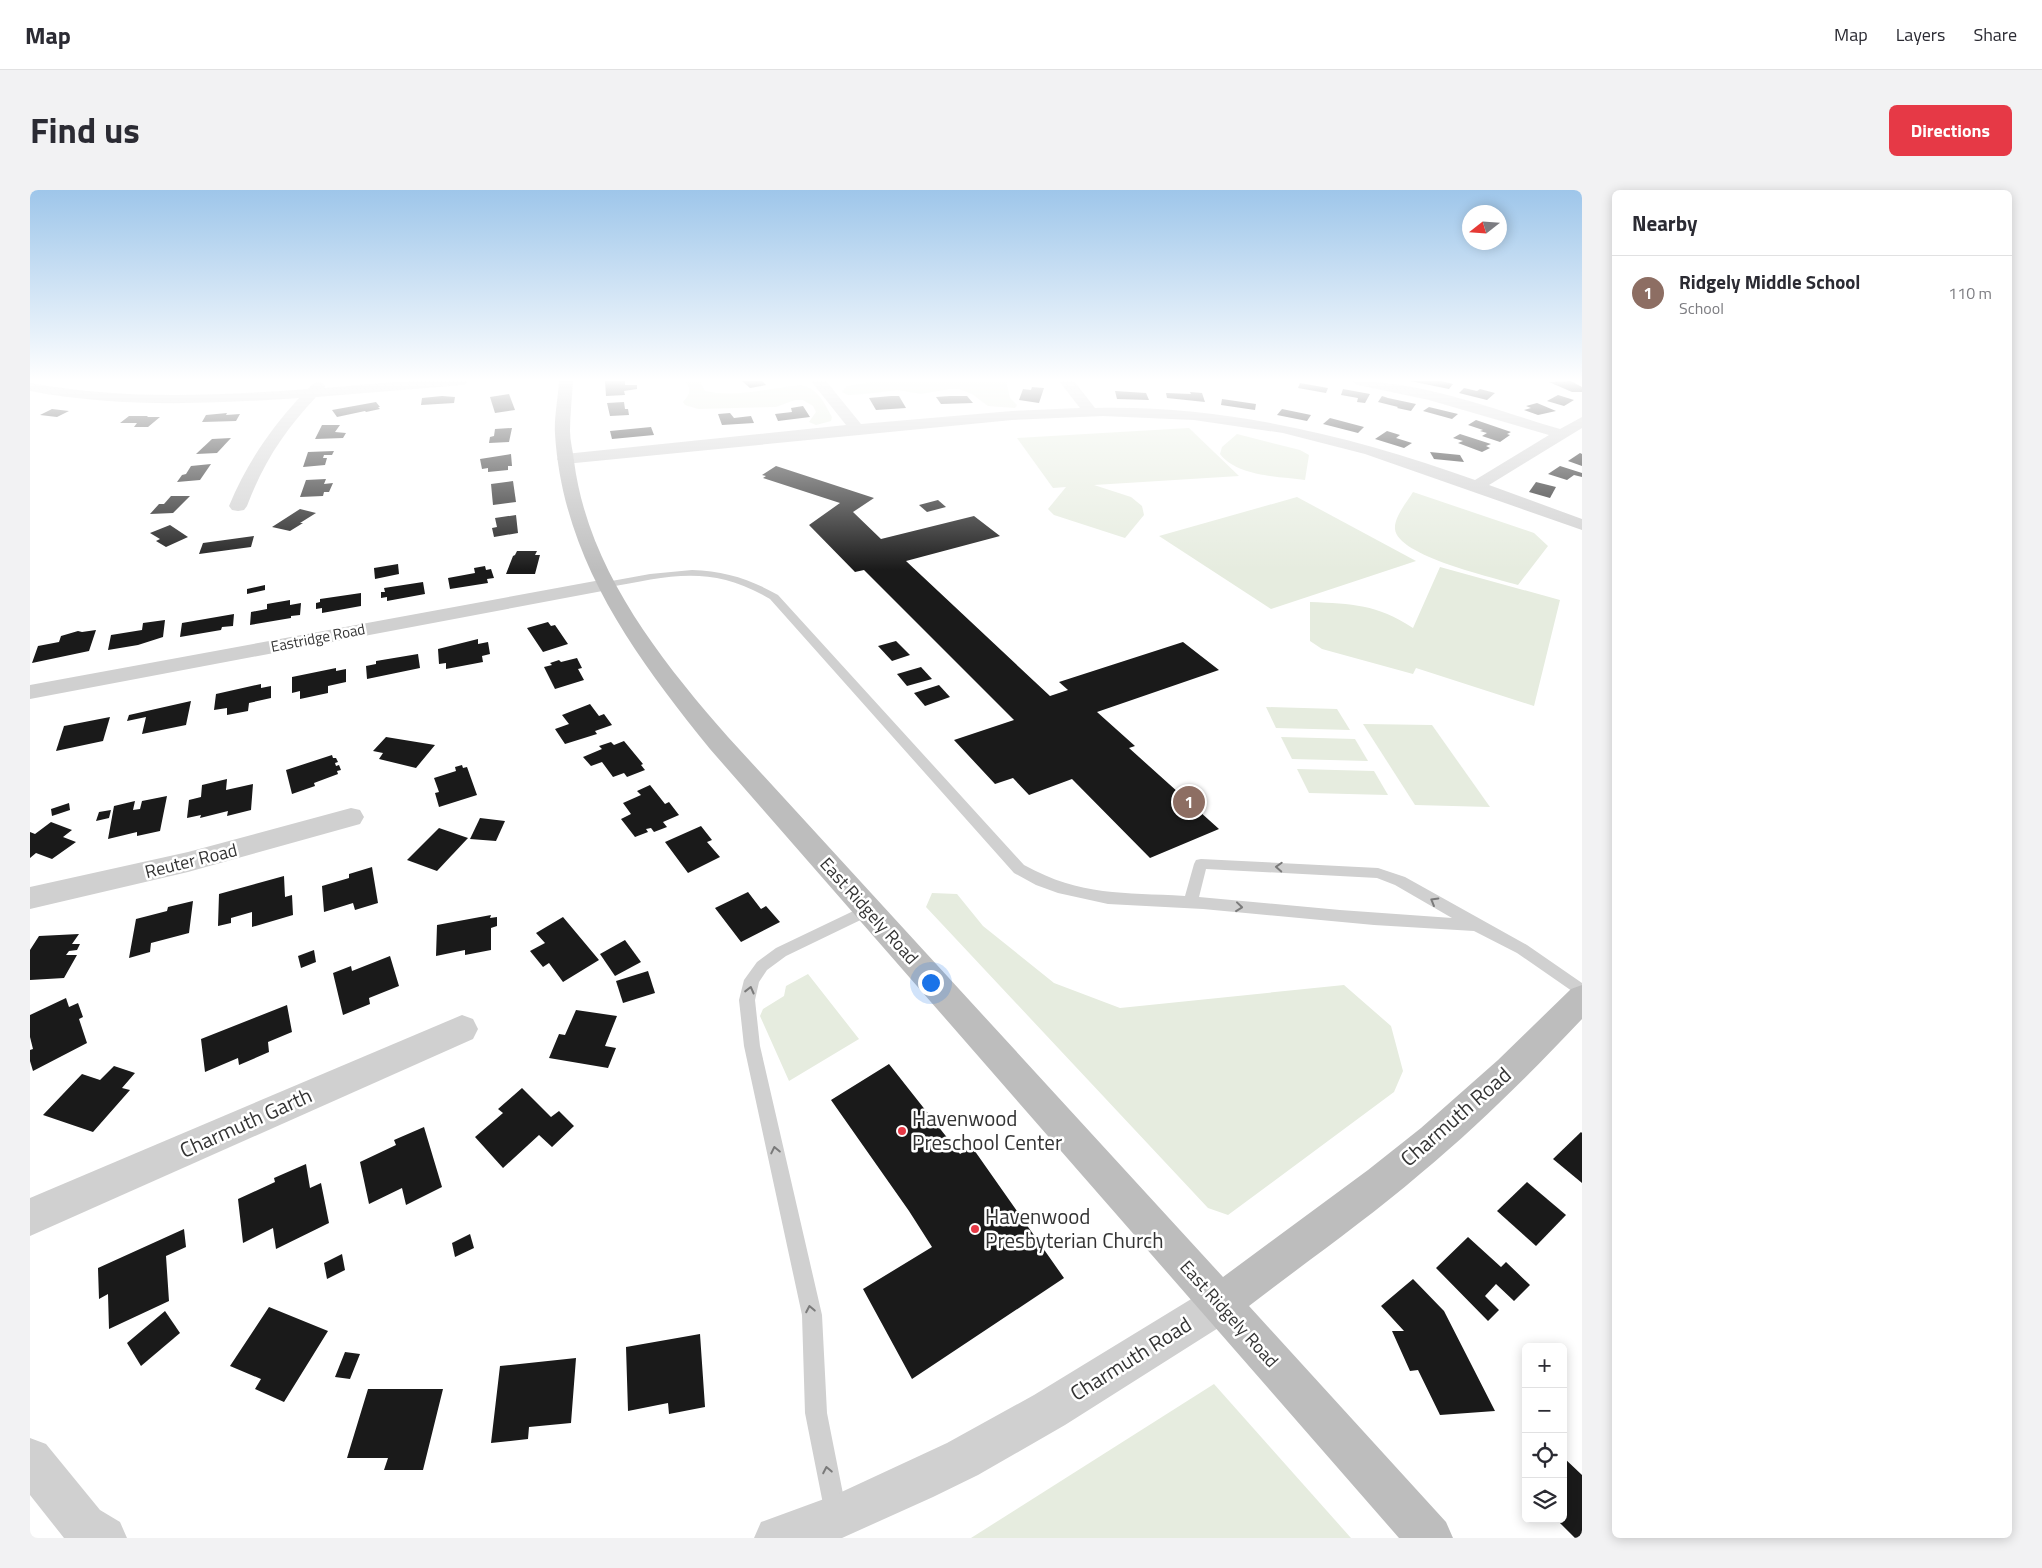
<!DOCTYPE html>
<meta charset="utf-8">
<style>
body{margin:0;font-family:"Titillium Web",sans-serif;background:#f2f2f3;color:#2b2b33}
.controls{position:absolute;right:15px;bottom:15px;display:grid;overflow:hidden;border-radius:8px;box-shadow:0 2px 12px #0003}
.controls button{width:45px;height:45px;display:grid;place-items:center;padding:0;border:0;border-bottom:1px solid #e1e1e2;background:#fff;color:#2b2b33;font:25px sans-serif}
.compass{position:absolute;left:1432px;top:15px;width:45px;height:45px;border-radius:50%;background:#fff;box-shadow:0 2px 12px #0003;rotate:253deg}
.you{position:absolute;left:900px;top:792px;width:18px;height:18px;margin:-12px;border:4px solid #fff;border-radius:50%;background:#1a73e8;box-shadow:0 0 0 8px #1a73e833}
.badge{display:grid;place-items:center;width:32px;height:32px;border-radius:50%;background:#e63946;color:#fff;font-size:16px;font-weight:700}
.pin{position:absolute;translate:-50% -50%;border:2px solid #fff;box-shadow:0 1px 5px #0006}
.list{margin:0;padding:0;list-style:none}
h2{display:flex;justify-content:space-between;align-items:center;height:65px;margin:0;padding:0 20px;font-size:21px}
h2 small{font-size:16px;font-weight:400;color:#7c7c81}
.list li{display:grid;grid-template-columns:32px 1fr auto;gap:15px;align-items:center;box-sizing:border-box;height:75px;padding:0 20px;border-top:1px solid #e1e1e2}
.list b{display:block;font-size:19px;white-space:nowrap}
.list p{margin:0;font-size:16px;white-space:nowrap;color:#7c7c81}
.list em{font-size:16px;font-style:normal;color:#7c7c81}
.icon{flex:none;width:28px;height:28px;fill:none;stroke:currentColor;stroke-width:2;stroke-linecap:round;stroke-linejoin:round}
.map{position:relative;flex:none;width:1552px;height:1348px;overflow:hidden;border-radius:8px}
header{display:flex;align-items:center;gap:30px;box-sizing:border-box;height:70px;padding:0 25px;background:#fff;border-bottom:1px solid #e1e1e2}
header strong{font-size:24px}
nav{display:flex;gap:28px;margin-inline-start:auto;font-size:18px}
.intro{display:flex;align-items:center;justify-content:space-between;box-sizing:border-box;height:120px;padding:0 30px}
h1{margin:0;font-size:35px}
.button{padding:12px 22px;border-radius:8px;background:#e63946;color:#fff;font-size:18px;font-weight:700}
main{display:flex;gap:30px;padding:0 30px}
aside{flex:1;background:#fff;border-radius:8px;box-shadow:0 2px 12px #0003}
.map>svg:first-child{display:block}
.green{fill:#e6ecdf}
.building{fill:#1a1a1a}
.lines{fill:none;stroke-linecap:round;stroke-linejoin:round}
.lane{fill:#d0d0d0;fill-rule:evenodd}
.street{fill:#d0d0d0;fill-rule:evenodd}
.secondary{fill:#bdbdbd;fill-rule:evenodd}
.oneway{stroke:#7a7a7a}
.poi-dot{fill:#e63946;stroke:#fff;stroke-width:2}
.labels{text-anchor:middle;stroke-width:5;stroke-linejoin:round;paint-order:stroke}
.far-street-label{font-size:15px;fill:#333;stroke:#fff}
.street-label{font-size:18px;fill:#333;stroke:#fff}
.near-street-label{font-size:21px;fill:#333;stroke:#fff}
.near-poi-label{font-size:21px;fill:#333;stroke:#fff;text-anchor:start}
</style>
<header>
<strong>Map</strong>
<nav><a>Map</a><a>Layers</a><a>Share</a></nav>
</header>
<div class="intro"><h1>Find us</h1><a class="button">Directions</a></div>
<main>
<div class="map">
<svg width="1552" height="1348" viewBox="0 0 1552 1348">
<rect width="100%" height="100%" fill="#fff"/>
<g class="green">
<path d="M 655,191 L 670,191 L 675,201 C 706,208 740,198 771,195 C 789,199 794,213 802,227 L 801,231 L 786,235 L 779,232 L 786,222 L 783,216 L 773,210 L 765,210 L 746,217 L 668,219 L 655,215 L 653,212 C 660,203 662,201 655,191 Z"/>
<polygon points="846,191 976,191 980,208 987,215 985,218 958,216 942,204 929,199 920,199 891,204 868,200 835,204 818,205 812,202 817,196"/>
<polygon points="1159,238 1209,286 1064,295 1101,307 1112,316 1114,325 1095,348 1024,325 1018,319 1036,297 1023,298 987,248"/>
<path d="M 1207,244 L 1270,260 L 1279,265 L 1275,290 C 1248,286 1208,287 1190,264 L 1192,257 Z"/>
<path d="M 1383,302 L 1504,343 L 1518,356 L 1488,395 C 1465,388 1367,366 1365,339 C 1364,327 1377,312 1383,302 Z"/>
<polygon points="1267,307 1386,371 1241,419 1129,346"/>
<path d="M 1410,377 L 1530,410 L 1504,516 L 1386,478 L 1383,484 L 1292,459 L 1280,451 L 1280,412 C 1323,414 1346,414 1383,438 Z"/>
<polygon points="1236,517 1307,519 1320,540 1246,538"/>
<polygon points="1333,534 1402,535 1460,617 1385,615"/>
<polygon points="1251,547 1325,549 1338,571 1262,569"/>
<polygon points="1267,579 1344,581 1358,605 1279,603"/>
<polygon points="902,703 927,704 953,736 1024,793 1090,818 1314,795 1361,836 1373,881 1364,902 1198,1025 1178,1018 896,717"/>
<polygon points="778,784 829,849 759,891 730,826 733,819 754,806 756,796"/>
<polygon points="1184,1194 1321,1348 941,1348"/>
</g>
<g class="building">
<polygon points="575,191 595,191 595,195 607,195 607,199 594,201 595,205 576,206"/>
<polygon points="712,191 732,191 736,195 720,198"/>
<polygon points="1380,191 1411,191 1423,194 1419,199"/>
<polygon points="1541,191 1552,197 1552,202 1542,202 1519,192"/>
<polygon points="1270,193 1298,198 1296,203 1268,198"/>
<polygon points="1002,197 1014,198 1009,213 989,210 993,199 1001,200"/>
<polygon points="1434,198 1447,201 1450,199 1465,203 1457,210 1429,203"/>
<polygon points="1313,199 1340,204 1335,213 1327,212 1328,208 1311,205"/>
<polygon points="1085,201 1116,203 1119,210 1087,209"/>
<polygon points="1160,202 1172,203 1175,212 1137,208 1136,203 1161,204"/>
<polygon points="479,204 485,220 465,223 460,207"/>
<polygon points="1528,205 1544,210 1534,216 1517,211"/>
<polygon points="412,206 425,207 424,213 391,215 392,208"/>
<polygon points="861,206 869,206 876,218 846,220 839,208"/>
<polygon points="920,206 937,206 943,213 911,214 906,207"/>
<polygon points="1352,206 1358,208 1386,214 1381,221 1367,218 1368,217 1348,212"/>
<polygon points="1192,209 1226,214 1225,220 1191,215"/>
<polygon points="346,212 350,217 348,217 350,219 336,222 335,221 307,227 302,220"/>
<polygon points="594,212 595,219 598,219 599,225 580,226 577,213"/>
<polygon points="1507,213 1526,221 1508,225 1494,220 1501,218 1496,216"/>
<polygon points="773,216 780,227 748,231 745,224 762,222 761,218"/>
<polygon points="1399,217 1428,224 1422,229 1393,221"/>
<polygon points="22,219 39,221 27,227 10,225"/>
<polygon points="1252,219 1281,225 1277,231 1247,225"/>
<polygon points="197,223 196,225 210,224 206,231 172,232 176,225"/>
<polygon points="700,223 704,228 721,226 724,233 692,235 688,224"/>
<polygon points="99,226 118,226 117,227 130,227 118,237 104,237 107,233 90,233"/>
<polygon points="1300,228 1334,237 1328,243 1293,234"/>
<polygon points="1446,230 1481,242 1477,244 1480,245 1470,252 1452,246 1457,243 1450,241 1453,240 1438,235"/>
<polygon points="292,235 310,235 305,242 316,243 313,248 285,249"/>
<polygon points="621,237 624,245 582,249 580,241"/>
<polygon points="482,238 479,252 459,253 460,247 464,246 465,239"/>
<polygon points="1357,241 1370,245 1366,248 1382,253 1374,258 1345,249"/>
<polygon points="1430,244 1461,254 1456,256 1460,258 1452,262 1428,253 1433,251 1423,248"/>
<polygon points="201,248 187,263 166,264 182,249"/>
<polygon points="304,261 302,265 294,265 293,268 297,268 295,275 273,277 278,262"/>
<polygon points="1400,262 1430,265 1434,272 1404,269"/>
<polygon points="1550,263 1552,264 1552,276 1538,271"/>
<polygon points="481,264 482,276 478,276 478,280 458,282 458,278 452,279 450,269"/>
<polygon points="181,274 170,290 147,292 152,285 156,284 161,276"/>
<polygon points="746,276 844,308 823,322 851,349 944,326 970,346 876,371 1020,506 1038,500 1029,492 1153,452 1189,480 1067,522 1105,556 1099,558 1189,639 1120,668 1042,589 999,605 983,588 965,594 924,550 984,530 834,380 825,382 779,335 810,313 733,288 736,286 732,285"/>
<polygon points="1530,276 1552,283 1552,287 1544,285 1537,290 1518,284"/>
<polygon points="296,289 294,294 303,293 299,302 294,302 293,306 270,307 276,290"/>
<polygon points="483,291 486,312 463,315 461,294"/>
<polygon points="1506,292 1526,297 1520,308 1499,302"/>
<polygon points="141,306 160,306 143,323 120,324 129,314 134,314"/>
<polygon points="908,310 916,317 897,322 889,315"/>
<polygon points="270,319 286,323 270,333 273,333 260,341 242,337"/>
<polygon points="486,325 488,343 464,347 462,338 467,337 465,328"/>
<polygon points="140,335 158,347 136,357 126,351 130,349 120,343"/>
<polygon points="224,346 221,357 169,364 173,353"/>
<polygon points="487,361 507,361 505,365 510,365 505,384 476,384 483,366 485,365"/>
<polygon points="368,374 369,384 345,389 344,378"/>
<polygon points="455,376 456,380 461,379 464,388 457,389 458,393 420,399 418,388 445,383 444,378"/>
<polygon points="393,392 395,404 357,411 357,407 351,408 351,402 355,402 354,398"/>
<polygon points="235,395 235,400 217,404 217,399"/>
<polygon points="331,403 331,416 292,423 292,418 286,419 286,413 290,412 290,409"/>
<polygon points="260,410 260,415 271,413 270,425 261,426 261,428 220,435 221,422 237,419 237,414"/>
<polygon points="204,424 203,436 192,437 191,440 150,447 152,433"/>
<polygon points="135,430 133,447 108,455 78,460 81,445 112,440 113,433"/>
<polygon points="518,432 521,436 525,435 538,454 513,462 497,438"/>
<polygon points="66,440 59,461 2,473 8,456 29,452 31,446 48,441 52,442"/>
<polygon points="448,449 448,454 458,452 460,464 452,466 453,472 416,479 416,473 409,474 408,459"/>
<polygon points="866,451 880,465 862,471 848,456"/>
<polygon points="388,464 390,478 337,489 336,476 346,474 346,471"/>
<polygon points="547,468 552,478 548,479 554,490 525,499 514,477 522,475 520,473 529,470 531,472"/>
<polygon points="891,477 902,489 877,496 867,484"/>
<polygon points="306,478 306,481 316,479 316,492 298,496 298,503 270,509 270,501 262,503 262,487"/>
<polygon points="231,494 231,498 241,496 241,508 219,513 218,521 197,525 197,518 184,520 186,504"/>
<polygon points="909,495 920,507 895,516 884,503"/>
<polygon points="161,511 156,535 112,544 116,527 97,531 99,525"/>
<polygon points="560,514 569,526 574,524 582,535 565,541 567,544 535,554 525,539 539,534 532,525"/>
<polygon points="80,527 73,551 26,561 34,536"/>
<polygon points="356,547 405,555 386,578 349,569 353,563 343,561"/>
<polygon points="594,551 613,574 611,575 615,580 597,587 594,583 583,587 572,572 561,576 553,567 572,559 569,556 581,552 584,555"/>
<polygon points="302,565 303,568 306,568 308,572 305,573 306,576 309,575 311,580 307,581 308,584 284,593 285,596 262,604 256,580"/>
<polygon points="432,575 433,578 437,577 447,605 409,617 405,603 409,602 404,588 426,581 425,577"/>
<polygon points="197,589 196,600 223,594 221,620 197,626 198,621 170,628 171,625 157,628 159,610 171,607 172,595"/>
<polygon points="620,595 635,614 639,612 649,625 633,632 637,637 624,642 621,638 616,639 618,642 605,647 591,629 601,624 593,613 611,605 607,601"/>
<polygon points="137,606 130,641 107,646 107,642 78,649 84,616 105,611 103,620 110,619 112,611"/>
<polygon points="39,613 40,620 22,626 21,619"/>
<polygon points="81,620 79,628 66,631 69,622"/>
<polygon points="450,628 475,631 466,651 440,649"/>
<polygon points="21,632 42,640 33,647 46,652 22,669 6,663 0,668 0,642 5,644"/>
<polygon points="671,636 682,650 677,652 690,667 658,683 635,652"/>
<polygon points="409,638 438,648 407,681 377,670"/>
<polygon points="342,677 348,713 325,720 323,713 294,722 292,696 319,688 319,684"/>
<polygon points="254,686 255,707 262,705 263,725 222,737 222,722 201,728 201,733 188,736 189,704"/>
<polygon points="718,702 731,719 736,716 750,732 711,752 685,718"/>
<polygon points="163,711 159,743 121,753 120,762 99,768 106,729 137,721 138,717"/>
<polygon points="461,725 460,728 467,727 467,736 461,738 461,760 435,765 435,760 406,766 407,735"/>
<polygon points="533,727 569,770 533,792 519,773 513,777 500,761 515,753 506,743"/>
<polygon points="49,744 42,754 50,754 47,760 39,761 36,765 47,765 34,788 0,790 0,760 9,746"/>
<polygon points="595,750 611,772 585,786 570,764"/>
<polygon points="284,760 286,772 271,778 268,766"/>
<polygon points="360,766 369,796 339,808 340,814 313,825 303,783 321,776 322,781"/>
<polygon points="618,781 625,803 593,813 586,791"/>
<polygon points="36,808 39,817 48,813 53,827 49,829 57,853 3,881 0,871 0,860 3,859 0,847 0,825"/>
<polygon points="257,815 262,842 238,852 239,862 209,875 208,868 175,882 171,849"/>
<polygon points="546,820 587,826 575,856 586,858 578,878 519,868 529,844 535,845"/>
<polygon points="859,874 930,964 942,957 1034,1088 882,1189 833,1099 902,1057 879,1021 801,910"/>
<polygon points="84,876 105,883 92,898 100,900 63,942 13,925 52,884 70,890"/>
<polygon points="492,898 521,927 529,921 544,936 522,957 509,945 473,978 445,947 473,923 468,919"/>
<polygon points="394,937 412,997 376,1015 372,998 339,1014 330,972 366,955 364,950"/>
<polygon points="1551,942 1552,943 1552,993 1523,969"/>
<polygon points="276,974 280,998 291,993 299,1033 246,1059 243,1038 213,1053 208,1009 245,992 244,988"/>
<polygon points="1497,992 1536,1025 1506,1056 1467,1021"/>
<polygon points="154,1039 156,1057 136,1066 139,1111 79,1139 78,1104 69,1109 68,1078"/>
<polygon points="440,1044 444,1058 425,1067 422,1053"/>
<polygon points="1438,1047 1471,1077 1476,1072 1500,1095 1484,1111 1466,1094 1455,1106 1469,1120 1458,1131 1406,1078"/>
<polygon points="312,1064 315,1080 297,1089 294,1073"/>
<polygon points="1383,1089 1414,1121 1465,1221 1410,1225 1388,1180 1380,1181 1362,1141 1374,1141 1351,1116"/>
<polygon points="239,1117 298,1141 254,1212 225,1199 231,1189 200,1176"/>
<polygon points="135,1121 150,1143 111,1176 97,1153"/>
<polygon points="670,1144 675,1217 639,1224 638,1213 598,1221 596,1157"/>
<polygon points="315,1162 330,1164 320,1189 305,1187"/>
<polygon points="546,1168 541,1233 499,1237 498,1249 461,1253 470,1176"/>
<polygon points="338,1199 413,1199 393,1280 354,1280 358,1268 317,1268"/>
<polygon points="1533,1267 1552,1285 1552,1348 1545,1348 1526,1329 1533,1329"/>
</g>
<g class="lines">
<g class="lane">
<path d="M 662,380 C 694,381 720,389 748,405 L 994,675 C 1052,707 1093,702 1155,706 L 1164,674 L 1166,670 L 1171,669 L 1348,678 L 1375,687 L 1497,755 L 1552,793 L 1552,808 L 1487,763 L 1444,741 L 1344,735 L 1173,719 L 1078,714 L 1028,703 L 1006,695 L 984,683 L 740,409 C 680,374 640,386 576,398 L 571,395 L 576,392 L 620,384 ZM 1176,679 L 1347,688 L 1365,695 L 1422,728 L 1310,720 L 1169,707 Z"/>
<polygon points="838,714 843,716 845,720 843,724 756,766 737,780 729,792 725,810 730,856 792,1125 797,1223 817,1324 814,1332 806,1335 798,1332 795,1324 775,1223 772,1125 714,856 709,810 714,790 727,772 746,758"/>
</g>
<g class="street">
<path d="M 377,191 L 440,191 L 433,195 L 286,207 C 255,240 233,273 217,316 L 214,320 L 208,321 L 202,320 L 199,316 C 216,275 239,241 269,208 C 178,214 90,218 0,201 L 0,193 C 93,210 184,206 278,199 C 283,193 285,191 293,193 L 295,196 L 294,198 Z"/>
<path d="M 781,191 L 796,191 L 831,234 L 982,221 L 1050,218 L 1029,191 L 1044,191 L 1065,218 C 1196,215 1322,246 1445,290 L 1519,245 L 1399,210 L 1328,195 L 1321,191 C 1393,191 1462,219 1530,239 L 1552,227 L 1552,238 L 1459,295 L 1552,329 L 1552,340 L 1335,264 L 1253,243 L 1164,230 L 1073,226 L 982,230 L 535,274 L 529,272 L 527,269 L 529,266 L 535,264 L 816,235 Z"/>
<polygon points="576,389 583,391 586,395 583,399 0,509 0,495"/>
<polygon points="321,618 330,620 334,627 330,634 158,682 0,719 0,697 158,662"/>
<polygon points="432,825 443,829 448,839 443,849 0,1046 0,1008"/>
<polygon points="1190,1094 1204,1100 1210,1114 1204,1128 1035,1235 948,1285 903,1307 812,1348 724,1348 731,1332 805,1305 917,1253 1004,1205 1176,1100"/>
<polygon points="0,1248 16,1254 70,1320 90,1332 97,1348 34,1348 0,1305"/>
</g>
<path class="secondary" d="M 529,191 L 543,191 C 542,208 540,225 540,241 C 540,251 543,261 544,271 C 558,379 629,468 698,547 L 1193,1087 L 1338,980 L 1391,938 L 1468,870 L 1541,799 L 1552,795 L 1552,829 C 1501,883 1448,936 1390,984 C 1335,1031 1276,1072 1219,1116 L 1416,1332 L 1423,1348 L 1369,1348 L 680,559 C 604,465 533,369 525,244 C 524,227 528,209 529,191 Z"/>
</g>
<defs><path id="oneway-chevron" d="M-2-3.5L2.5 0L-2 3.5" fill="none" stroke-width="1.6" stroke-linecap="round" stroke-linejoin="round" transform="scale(1.25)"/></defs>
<g class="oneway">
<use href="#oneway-chevron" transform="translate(1249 677) rotate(-177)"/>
<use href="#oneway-chevron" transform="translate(1404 711) rotate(-150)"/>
<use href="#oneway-chevron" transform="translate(1209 717) rotate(6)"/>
<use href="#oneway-chevron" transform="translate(720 800) rotate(-76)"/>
<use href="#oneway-chevron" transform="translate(745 960) rotate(-102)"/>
<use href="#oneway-chevron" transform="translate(780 1119) rotate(-101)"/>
<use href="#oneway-chevron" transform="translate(797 1280) rotate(-101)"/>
</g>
<linearGradient id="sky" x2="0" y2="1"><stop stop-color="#9ec6ea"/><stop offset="0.5" stop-color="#fff"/><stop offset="1" stop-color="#fff" stop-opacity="0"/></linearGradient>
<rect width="1552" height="380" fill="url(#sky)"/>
<g class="poi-dot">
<circle cx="872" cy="941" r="5"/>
<circle cx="945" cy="1039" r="5"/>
</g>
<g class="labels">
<g class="far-street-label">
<text transform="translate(288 448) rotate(-11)" y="5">Eastridge Road</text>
</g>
<g class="street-label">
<text transform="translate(161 671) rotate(-14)" y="6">Reuter Road</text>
<text transform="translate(839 721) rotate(48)" y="6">East Ridgely Road</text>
<text transform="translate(1199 1124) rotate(48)" y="6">East Ridgely Road</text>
</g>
<g class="near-street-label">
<text transform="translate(1426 927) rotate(-41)" y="7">Charmuth Road</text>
<text transform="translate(216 933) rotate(-24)" y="7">Charmuth Garth</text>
<text transform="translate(1101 1169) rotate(-32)" y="7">Charmuth Road</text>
</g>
<g class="near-poi-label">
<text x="882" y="936">Havenwood<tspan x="882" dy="24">Preschool Center</tspan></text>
<text x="955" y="1034">Havenwood<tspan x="955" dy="24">Presbyterian Church</tspan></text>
</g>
</g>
</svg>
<div class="controls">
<button>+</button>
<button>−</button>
<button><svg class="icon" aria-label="locate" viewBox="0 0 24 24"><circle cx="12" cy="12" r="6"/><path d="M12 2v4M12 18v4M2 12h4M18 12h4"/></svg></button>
<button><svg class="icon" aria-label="layers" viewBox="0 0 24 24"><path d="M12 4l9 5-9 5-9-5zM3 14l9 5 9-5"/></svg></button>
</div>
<svg class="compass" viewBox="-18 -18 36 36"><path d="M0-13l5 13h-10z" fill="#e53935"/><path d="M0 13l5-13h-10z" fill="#7c7c81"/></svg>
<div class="you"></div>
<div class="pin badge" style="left:1159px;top:612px;background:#8d6e63">1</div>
</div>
<aside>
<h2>Nearby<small></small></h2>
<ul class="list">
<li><span class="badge" style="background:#8d6e63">1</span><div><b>Ridgely Middle School</b><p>School</p></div><em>110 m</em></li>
</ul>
</aside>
</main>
